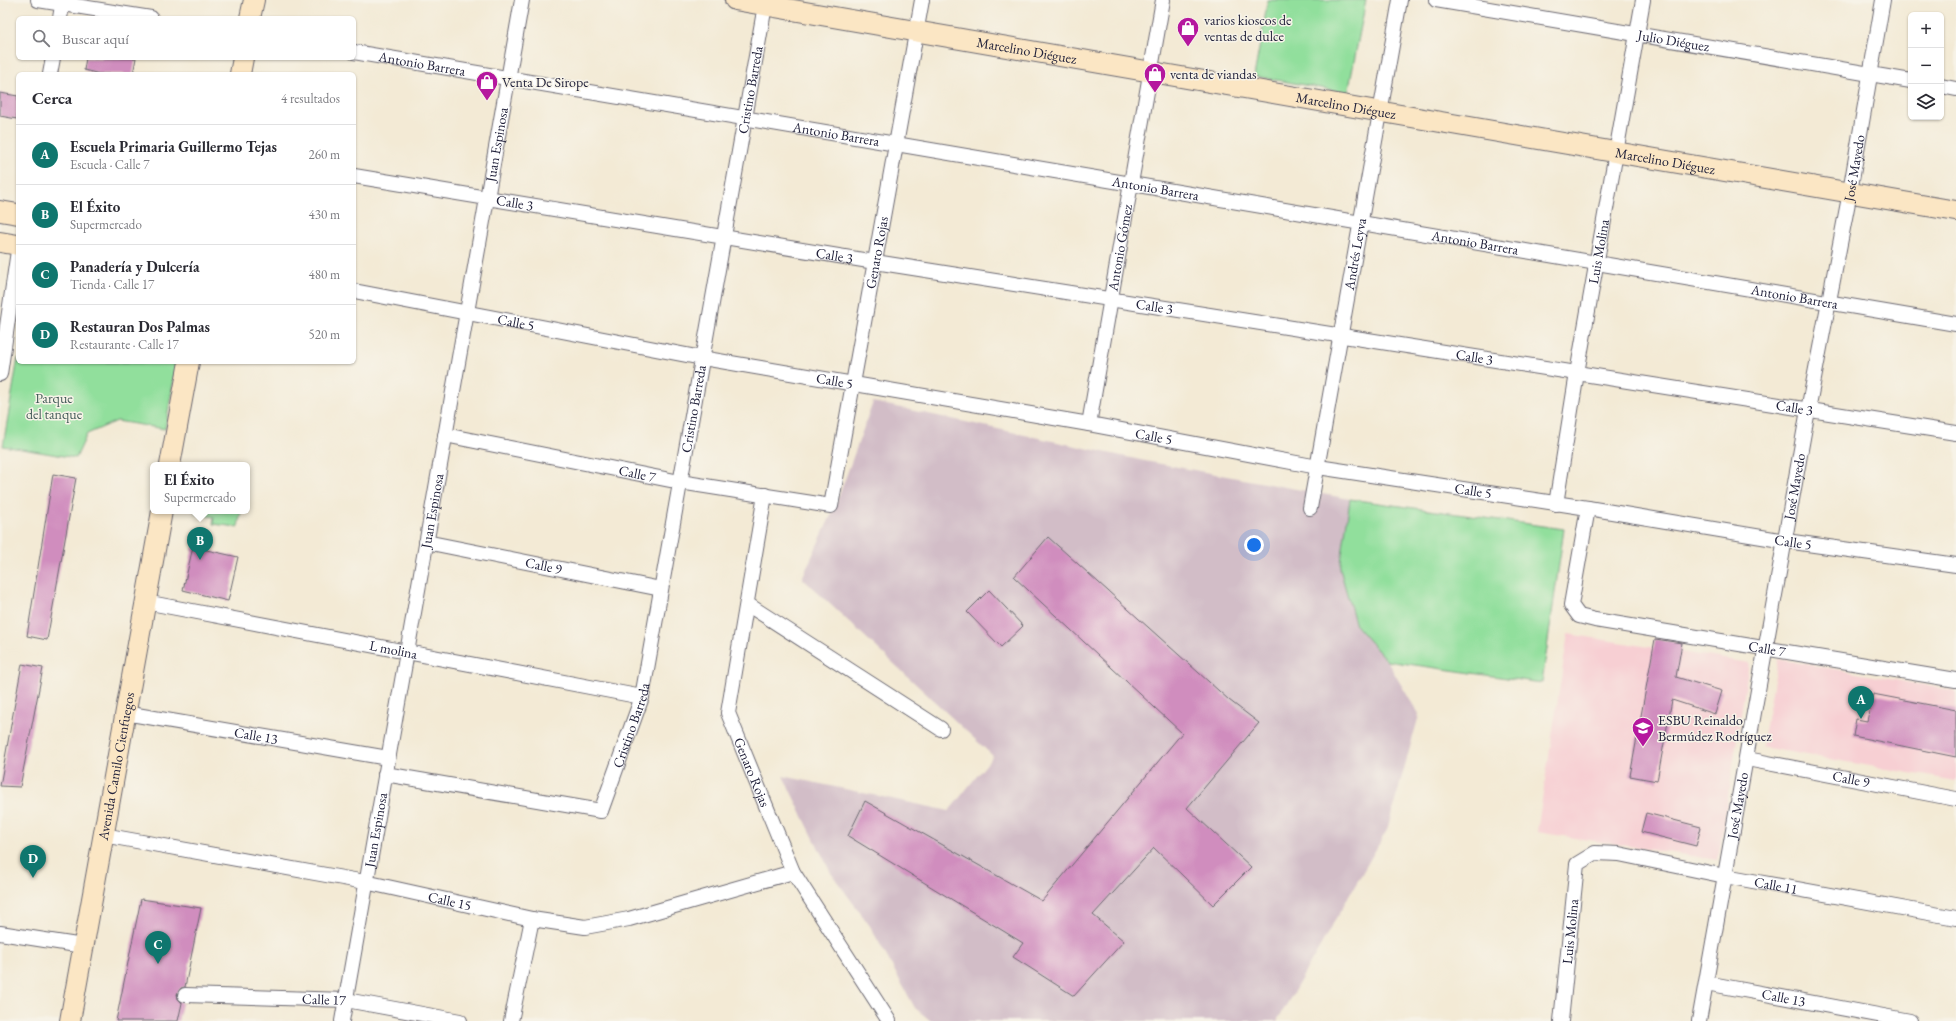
<!DOCTYPE html>
<html lang="es">
<meta charset="utf-8">
<style>
body{margin:0;font-family:"EB Garamond",serif;background:#f7f7f7;color:#2b2b33}
.controls{position:absolute;right:12px;top:12px;display:grid;overflow:hidden;border-radius:6px;box-shadow:0 1px 3px #0004}
.controls button{width:36px;height:36px;display:grid;place-items:center;padding:0;border:0;border-bottom:1px solid #e1e1e2;background:#fff;color:#2b2b33;font:20px sans-serif}
.you{position:absolute;left:1254px;top:545px;width:14px;height:14px;margin:-10px;border:3px solid #fff;border-radius:50%;background:#1a73e8;box-shadow:0 0 0 6px #1a73e833}
.badge{display:grid;place-items:center;width:26px;height:26px;border-radius:50%;background:#0f766e;color:#fff;font-size:13px;font-weight:700}
.pin{position:absolute;translate:-50% -33px;filter:drop-shadow(0 1px 2px #0008)}
.pin::after{content:'';position:absolute;top:21px;width:14px;height:12px;background:inherit;clip-path:polygon(0 0,100% 0,50% 100%)}
.popup{position:absolute;left:150px;top:462px;width:100px;height:52px;box-sizing:border-box;display:grid;place-content:center;border-radius:6px;background:#fff;filter:drop-shadow(0 1px 3px #0005);font-size:13px;white-space:nowrap;color:#7c7c81}
.popup b{font-size:15px;color:#2b2b33}
.popup::after{content:'';position:absolute;left:50%;top:100%;margin-left:-8px;border:8px solid transparent;border-top-color:#fff}
.list{margin:0;padding:0;list-style:none}
h2{display:flex;justify-content:space-between;align-items:center;height:52px;margin:0;padding:0 16px;font-size:17px}
h2 small{font-size:13px;font-weight:400;color:#7c7c81}
.list li{display:grid;grid-template-columns:26px 1fr auto;gap:12px;align-items:center;box-sizing:border-box;height:60px;padding:0 16px;border-top:1px solid #e1e1e2}
.list b{display:block;font-size:15px;white-space:nowrap}
.list p{margin:0;font-size:13px;white-space:nowrap;color:#7c7c81}
.list em{font-size:13px;font-style:normal;color:#7c7c81}
.icon{flex:none;width:22px;height:22px;fill:none;stroke:currentColor;stroke-width:2;stroke-linecap:round;stroke-linejoin:round}
.map{position:relative;flex:none;width:1956px;height:1021px;overflow:hidden}
.search{position:absolute;background:#fff;box-shadow:0 1px 3px #0004;left:16px;top:16px;width:340px;height:44px;display:flex;align-items:center;gap:10px;box-sizing:border-box;padding:0 14px;border-radius:6px;color:#7c7c81;font-size:15px}
.panel{position:absolute;background:#fff;box-shadow:0 1px 3px #0004;left:16px;top:72px;width:340px;height:292px;border-radius:6px}
.map>svg:first-child{display:block}
.built{fill:#f7cfd3}
.industrial{fill:#d2bdc7}
.green{fill:#91df9c;stroke:#5a806c}
.building{fill:#d08dbe}
.lines{fill:none;stroke-linecap:round;stroke-linejoin:round}
.street-casing{stroke:#6b6871;stroke-width:16}
.secondary-casing{stroke:#6b6871;stroke-width:22}
.street{stroke:#fff;stroke-width:14}
.secondary{stroke:#fbe6c4;stroke-width:20}
.labels{text-anchor:middle;stroke-width:3;stroke-linejoin:round;paint-order:stroke}
.poi-label{font-size:14px;fill:#22223b;stroke:#f7f3e8;text-anchor:start}
.street-label{font-size:14px;fill:#22223b;stroke:#f7f3e8}
.park-label{font-size:14px;fill:#435b58;stroke:#f7f3e8}
</style>
<div class="map">
<svg width="1956" height="1021" viewBox="0 0 1956 1021">
<rect width="100%" height="100%" fill="#f7f3e8"/>
<filter id="ink" filterUnits="userSpaceOnUse"><feTurbulence type="fractalNoise" baseFrequency=".025" numOctaves="2"/><feDisplacementMap in="SourceGraphic" scale="8" xChannelSelector="R" yChannelSelector="G"/><feConvolveMatrix kernelMatrix="1 2 1 2 8 2 1 2 1" color-interpolation-filters="sRGB"/></filter>
<filter id="wash" filterUnits="userSpaceOnUse"><feTurbulence type="fractalNoise" baseFrequency=".012" numOctaves="4" result="noise"/><feDisplacementMap in="SourceGraphic" scale="16" xChannelSelector="R" yChannelSelector="G"/><feGaussianBlur stdDeviation="0.9" result="paint"/><feColorMatrix in="noise" values="0 0 0 0 0 0 0 0 0 0 0 0 0 0 0 0 0 1.4 0 .05"/><feComposite in="paint" operator="in"/></filter>
<g filter="url(#wash)">
<rect width="100%" height="100%" fill="#f3ead5"/>
<g class="built">
<polygon points="1568,634 1749,663 1718,860 1537,832"/>
<polygon points="1778,659 1956,691 1956,781 1762,747"/>
</g>
<polygon class="industrial" points="873,402 1145,461 1350,499 1340,569 1356,626 1387,661 1419,715 1387,830 1277,1021 931,1021 915,1008 870,926 831,873 783,776 949,811 993,756 802,578 835,507"/>
<g class="green">
<polygon points="1268,0 1366,0 1348,93 1254,76"/>
<polygon points="18,358 18,362 177,362 165,429 117,421 87,434 76,458 3,446"/>
<polygon points="1350,499 1564,529 1542,683 1387,661 1356,626 1340,569"/>
<polygon points="196,511 241,511 238,527 213,524 214,517 195,514"/>
</g>
<g id="blocks">
<g class="building">
<polygon points="86,58 136,58 133,74 100,74 84,70"/>
<polygon points="0,93 18,96 17,119 0,116"/>
<polygon points="53,474 76,478 47,640 27,636"/>
<polygon points="1048,537 1229,700 1259,723 1187,808 1251,867 1213,905 1154,848 1093,915 1124,941 1074,996 1013,957 1023,943 848,836 865,801 1042,901 1182,733 1014,577"/>
<polygon points="193,547 238,557 228,601 183,590"/>
<polygon points="989,590 1023,626 1001,647 967,612"/>
<polygon points="1655,639 1682,643 1676,677 1722,691 1715,714 1672,700 1657,781 1630,776"/>
<polygon points="22,664 43,668 20,787 0,786"/>
<polygon points="1873,694 1956,710 1956,757 1853,736 1856,719 1867,721"/>
<polygon points="1646,813 1701,827 1696,846 1641,832"/>
<polygon points="141,899 201,908 185,987 181,988 177,994 178,999 182,1003 178,1021 116,1021"/>
</g>
</g>
</g>
<g filter="url(#ink)">
<use href="#blocks" fill-opacity="0" stroke="#6b6871" stroke-width="1"/>
<g class="lines">
<g class="street-casing">
<g id="street">
<polyline points="38,0 151,18"/>
<path id="s1" d="M 1436,0 L 1911,81"/>
<polyline points="60,18 63,0"/>
<path id="s2" d="M 354,52 L 1956,324"/>
<polyline points="50,74 53,58"/>
<polyline points="1941,86 1956,89"/>
<path id="s3" d="M 354,176 L 875,262 L 1956,433"/>
<path id="s4" d="M 354,291 L 702,358 L 1089,424 L 1318,467 L 1588,508 L 1786,541 L 1956,565"/>
<polyline points="0,374 18,251"/>
<path id="s5" d="M 1089,424 L 1163,0"/>
<path id="s6" d="M 445,435 L 680,482 L 831,506 L 922,0"/>
<path id="s7" d="M 765,495 L 728,713 L 793,872 L 889,1021"/>
<path id="s8" d="M 1556,504 L 1577,373 L 1643,0"/>
<path id="s9" d="M 1310,508 L 1400,0"/>
<path id="s10" d="M 1588,508 L 1571,605 L 1579,616 L 1595,620 L 1956,680"/>
<path id="s11" d="M 426,542 L 661,589"/>
<path id="s12" d="M 145,602 L 642,697"/>
<polyline points="747,604 941,729"/>
<path id="s13" d="M 125,713 L 388,758"/>
<path id="s14" d="M 1747,759 L 1956,799"/>
<path id="s15" d="M 385,774 L 601,811 L 642,697 L 766,0"/>
<path id="s16" d="M 103,835 L 365,882 L 532,919 L 585,927 L 629,919 L 793,872"/>
<polyline points="0,933 83,946"/>
<path id="s17" d="M 1706,983 L 1910,1021"/>
<path id="s18" d="M 185,995 L 346,1000 L 460,1021"/>
<path id="s19" d="M 342,1021 L 522,0"/>
<polyline points="511,1021 532,919"/>
<path id="s20" d="M 1561,1021 L 1577,864 L 1595,853 L 1619,854 L 1725,876 L 1956,918"/>
<path id="s21" d="M 1699,1021 L 1808,410 L 1850,192 L 1883,0"/>
</g>
</g>
<g class="secondary-casing">
<g id="secondary">
<path id="s22" d="M 735,0 L 1956,211"/>
<polyline points="250,18 254,0"/>
<polyline points="240,74 243,58"/>
<polyline points="0,211 18,214"/>
<polyline points="0,242 18,245"/>
<polyline points="170,465 189,362"/>
<path id="s23" d="M 70,1021 L 162,511"/>
</g>
</g>
<use href="#street" class="street"/>
<use href="#secondary" class="secondary"/>
</g>
</g>
<defs>
<g id="shop-pin" transform="scale(1.15)"><path d="M0 17L-7.5 6A9.5 9.5 0 1 1 7.5 6Z" fill="#b5179e" stroke="#f7f3e8"/><path d="M-5-2.5h2.3a2.7 3.5 0 0 1 5.4 0H5L5.5 6h-11ZM-1.5-2.5h3a1.5 2.3 0 0 0-3 0Z" fill="#fff"/></g>
<g id="school-pin" transform="scale(1.15)"><path d="M0 17L-7.5 6A9.5 9.5 0 1 1 7.5 6Z" fill="#b5179e" stroke="#f7f3e8"/><path d="M0-5L7-2L0 1L-7-2ZM-4 1L0 2.5L4 1V4Q0 6-4 4Z" fill="#fff"/></g>
</defs>
<g fill-rule="evenodd">
<use href="#shop-pin" x="1188" y="28"/>
<use href="#shop-pin" x="1155" y="74"/>
<use href="#shop-pin" x="487" y="82"/>
<use href="#school-pin" x="1643" y="728"/>
</g>
<g class="labels">
<g class="poi-label">
<text x="1204" y="25">varios kioscos de<tspan x="1204" dy="16">ventas de dulce</tspan></text>
<text x="1170" y="79">venta de viandas</text>
<text x="502" y="87">Venta De Sirope</text>
<text x="1658" y="725">ESBU Reinaldo<tspan x="1658" dy="16">Bermúdez Rodríguez</tspan></text>
</g>
<g class="street-label">
<text dy="5" stroke="none"><textPath href="#s1" startOffset="241">Julio Diéguez</textPath></text>
<text dy="5" stroke="none"><textPath href="#s22" startOffset="296">Marcelino Diéguez</textPath></text>
<text dy="5" stroke="none"><textPath href="#s2" startOffset="69">Antonio Barrera</textPath></text>
<text dy="5" stroke="none"><textPath href="#s15" startOffset="957">Cristino Barreda</textPath></text>
<text dy="5" stroke="none"><textPath href="#s22" startOffset="620">Marcelino Diéguez</textPath></text>
<text dy="5" stroke="none"><textPath href="#s2" startOffset="489">Antonio Barrera</textPath></text>
<text dy="5" stroke="none"><textPath href="#s19" startOffset="890">Juan Espinosa</textPath></text>
<text dy="5" stroke="none"><textPath href="#s22" startOffset="944">Marcelino Diéguez</textPath></text>
<text dy="5" stroke="none"><textPath href="#s21" startOffset="867">José Mayedo</textPath></text>
<text dy="5" stroke="none"><textPath href="#s2" startOffset="813">Antonio Barrera</textPath></text>
<text dy="5" stroke="none"><textPath href="#s3" startOffset="163">Calle 3</textPath></text>
<text dy="5" stroke="none"><textPath href="#s2" startOffset="1137">Antonio Barrera</textPath></text>
<text dy="5" stroke="none"><textPath href="#s5" startOffset="179">Antonio Gómez</textPath></text>
<text dy="5" stroke="none"><textPath href="#s8" startOffset="256">Luis Molina</textPath></text>
<text dy="5" stroke="none"><textPath href="#s6" startOffset="650">Genaro Rojas</textPath></text>
<text dy="5" stroke="none"><textPath href="#s9" startOffset="258">Andrés Leyva</textPath></text>
<text dy="5" stroke="none"><textPath href="#s3" startOffset="487">Calle 3</textPath></text>
<text dy="5" stroke="none"><textPath href="#s2" startOffset="1461">Antonio Barrera</textPath></text>
<text dy="5" stroke="none"><textPath href="#s3" startOffset="811">Calle 3</textPath></text>
<text dy="5" stroke="none"><textPath href="#s4" startOffset="165">Calle 5</textPath></text>
<text dy="5" stroke="none"><textPath href="#s3" startOffset="1135">Calle 3</textPath></text>
<text dy="5" stroke="none"><textPath href="#s4" startOffset="489">Calle 5</textPath></text>
<text dy="5" stroke="none"><textPath href="#s15" startOffset="633">Cristino Barreda</textPath></text>
<text dy="5" stroke="none"><textPath href="#s3" startOffset="1459">Calle 3</textPath></text>
<text dy="5" stroke="none"><textPath href="#s4" startOffset="813">Calle 5</textPath></text>
<text dy="5" stroke="none"><textPath href="#s6" startOffset="196">Calle 7</textPath></text>
<text dy="5" stroke="none"><textPath href="#s21" startOffset="543">José Mayedo</textPath></text>
<text dy="5" stroke="none"><textPath href="#s4" startOffset="1137">Calle 5</textPath></text>
<text dy="5" stroke="none"><textPath href="#s19" startOffset="518">Juan Espinosa</textPath></text>
<text dy="5" stroke="none"><textPath href="#s4" startOffset="1461">Calle 5</textPath></text>
<text dy="5" stroke="none"><textPath href="#s11" startOffset="120">Calle 9</textPath></text>
<text dy="5" stroke="none"><textPath href="#s12" startOffset="253">L molina</textPath></text>
<text dy="5" stroke="none"><textPath href="#s10" startOffset="303">Calle 7</textPath></text>
<text dy="5" stroke="none"><textPath href="#s15" startOffset="310">Cristino Barreda</textPath></text>
<text dy="5" stroke="none"><textPath href="#s13" startOffset="133">Calle 13</textPath></text>
<text dy="5" stroke="none"><textPath href="#s23" startOffset="259">Avenida Camilo Cienfuegos</textPath></text>
<text dy="5" stroke="none"><textPath href="#s7" startOffset="285">Genaro Rojas</textPath></text>
<text dy="5" stroke="none"><textPath href="#s14" startOffset="106">Calle 9</textPath></text>
<text dy="5" stroke="none"><textPath href="#s21" startOffset="219">José Mayedo</textPath></text>
<text dy="5" stroke="none"><textPath href="#s19" startOffset="194">Juan Espinosa</textPath></text>
<text dy="5" stroke="none"><textPath href="#s20" startOffset="363">Calle 11</textPath></text>
<text dy="5" stroke="none"><textPath href="#s16" startOffset="353">Calle 15</textPath></text>
<text dy="5" stroke="none"><textPath href="#s20" startOffset="90">Luis Molina</textPath></text>
<text dy="5" stroke="none"><textPath href="#s17" startOffset="79">Calle 13</textPath></text>
<text dy="5" stroke="none"><textPath href="#s18" startOffset="139">Calle 17</textPath></text>
</g>
<g class="park-label">
<text x="54" y="403">Parque<tspan x="54" dy="16">del tanque</tspan></text>
</g>
</g>
</svg>
<div class="controls">
<button>+</button>
<button>−</button>
<button><svg class="icon" aria-label="layers" viewBox="0 0 24 24"><path d="M12 4l9 5-9 5-9-5zM3 14l9 5 9-5"/></svg></button>
</div>
<div class="you"></div>
<div class="pin badge" style="left:1861px;top:719px">A</div>
<div class="pin badge" style="left:200px;top:560px">B</div>
<div class="popup"><b>El Éxito</b>Supermercado</div>
<div class="pin badge" style="left:158px;top:964px">C</div>
<div class="pin badge" style="left:33px;top:878px">D</div>
<div class="search"><svg class="icon" aria-label="search" viewBox="0 0 24 24"><circle cx="10" cy="10" r="6"/><path d="M15 15l6 6"/></svg>Buscar aquí</div>
<section class="panel">
<h2>Cerca<small>4 resultados</small></h2>
<ul class="list">
<li><span class="badge">A</span><div><b>Escuela Primaria Guillermo Tejas</b><p>Escuela · Calle 7</p></div><em>260 m</em></li>
<li><span class="badge">B</span><div><b>El Éxito</b><p>Supermercado</p></div><em>430 m</em></li>
<li><span class="badge">C</span><div><b>Panadería y Dulcería</b><p>Tienda · Calle 17</p></div><em>480 m</em></li>
<li><span class="badge">D</span><div><b>Restauran Dos Palmas</b><p>Restaurante · Calle 17</p></div><em>520 m</em></li>
</ul>
</section>
</div>
